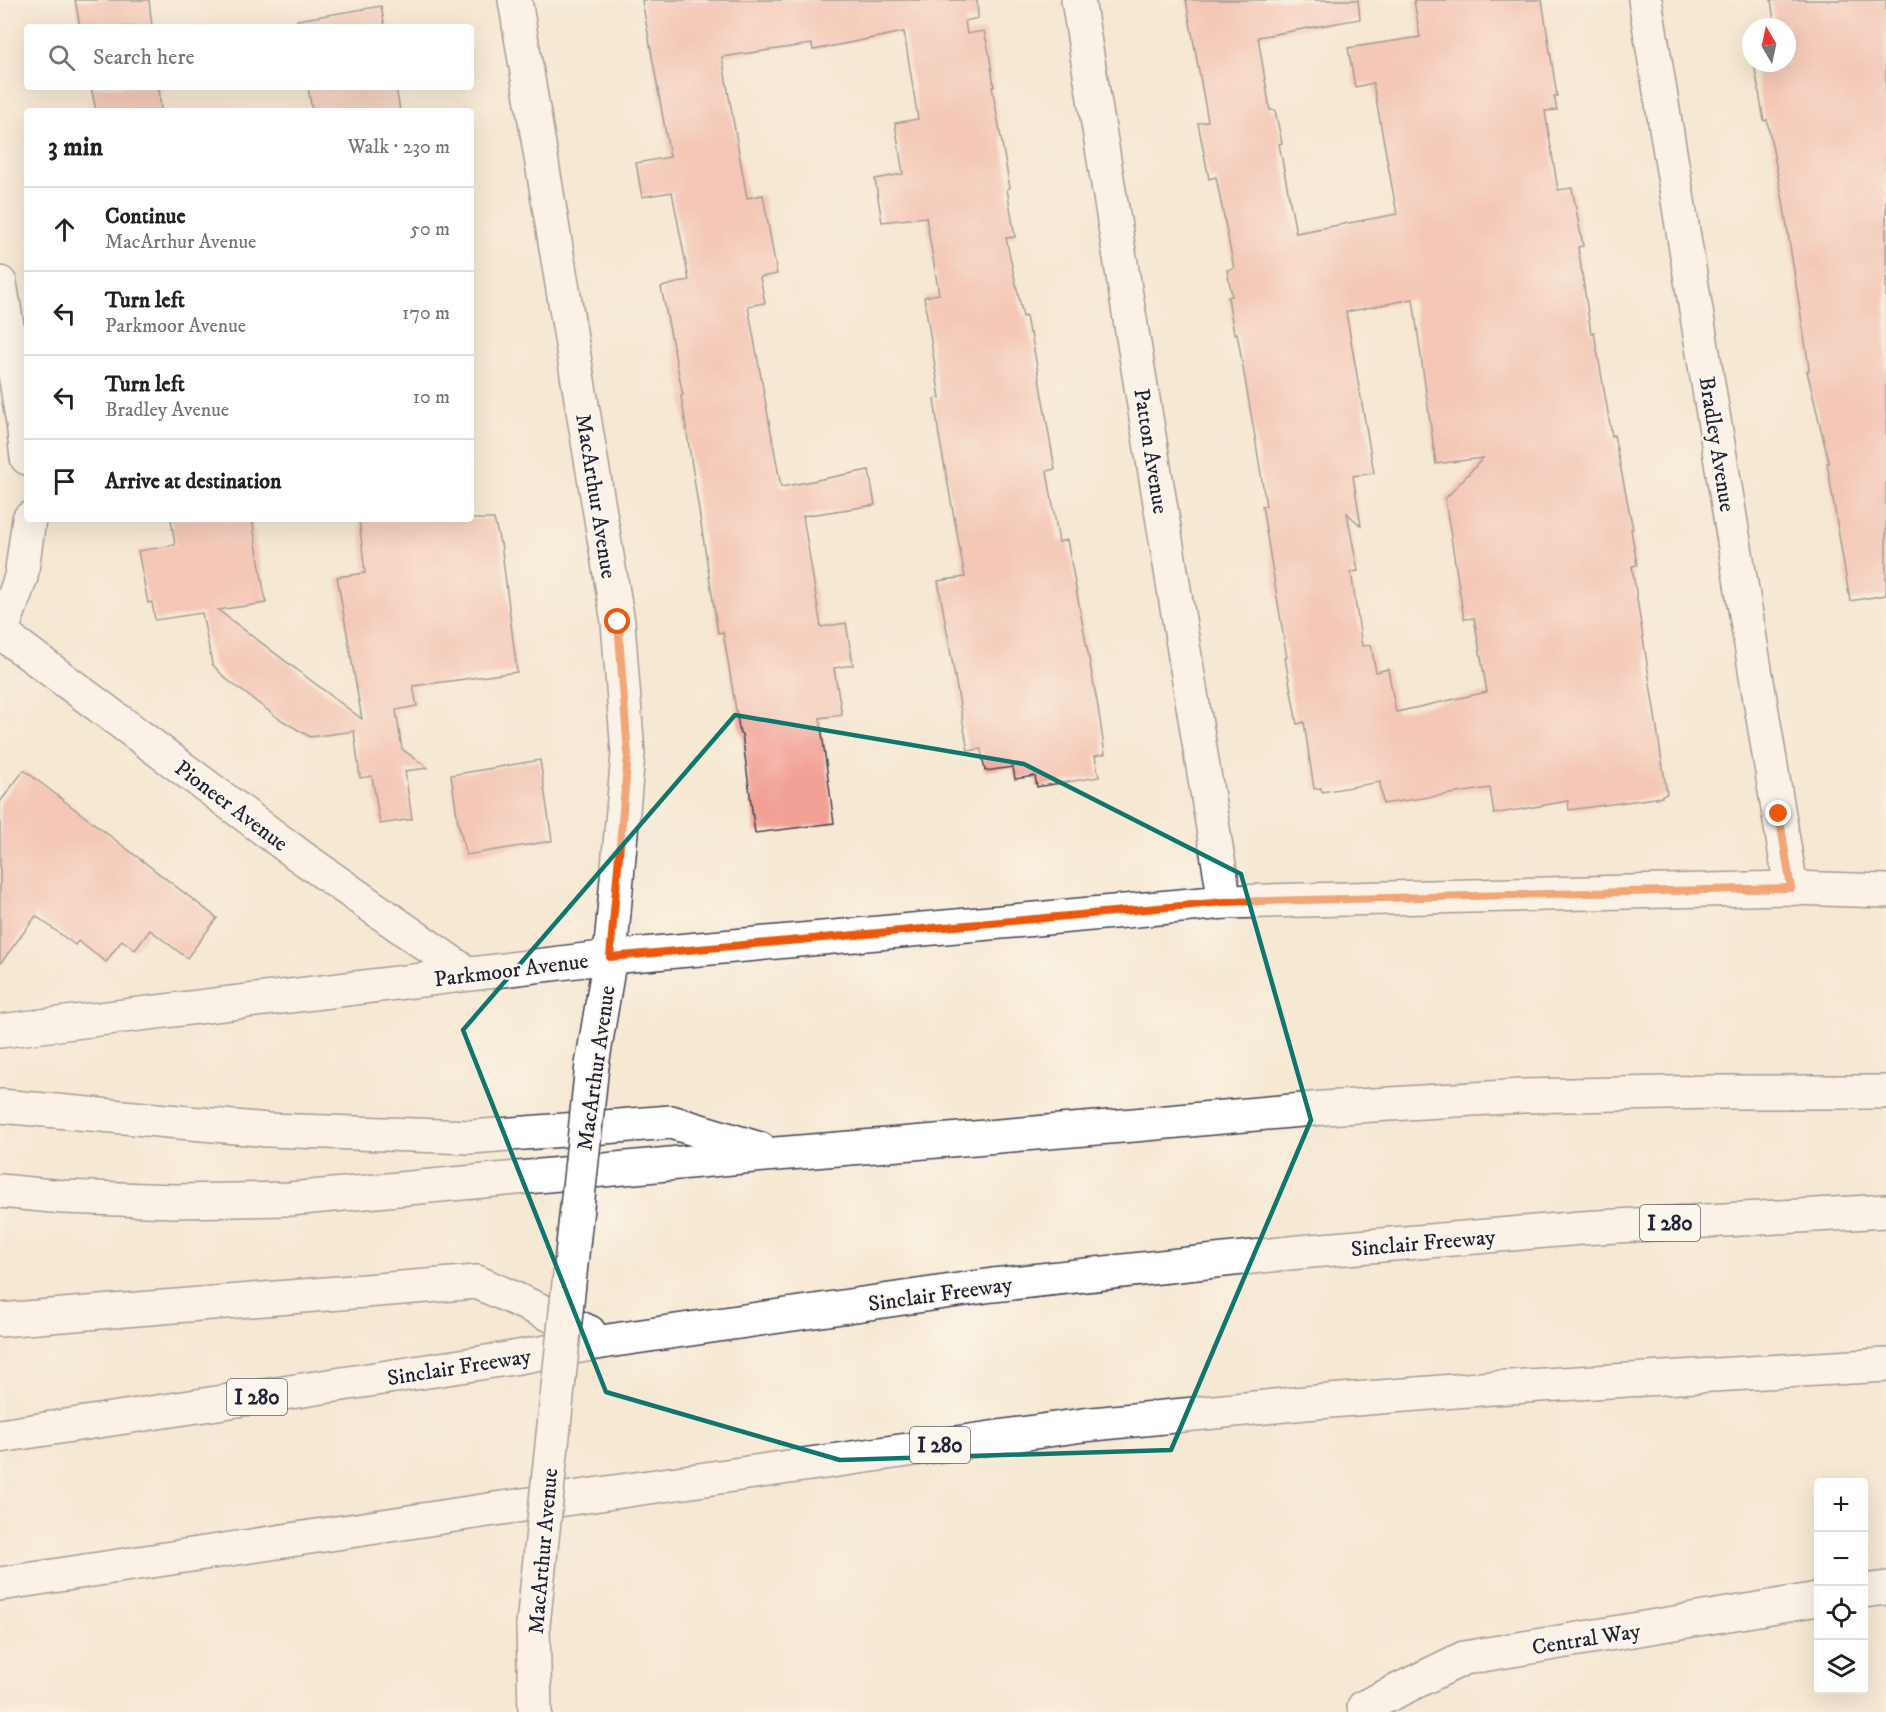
<!DOCTYPE html>
<meta charset="utf-8">
<style>
body{margin:0;font-family:"IM FELL DW Pica",serif;background:#f6f6f6;color:#202124}
.controls{position:absolute;right:18px;bottom:18px;display:grid;overflow:hidden;border-radius:6px;box-shadow:0 6px 24px #0002}
.controls button{width:54px;height:54px;display:grid;place-items:center;padding:0;border:0;border-bottom:2px solid #e0e0e0;background:#fff;color:#202124;font:30px sans-serif}
.compass{position:absolute;left:1742px;top:18px;width:54px;height:54px;border-radius:50%;background:#fff;box-shadow:0 6px 24px #0002;rotate:351deg}
.stop{position:absolute;width:18px;height:18px;margin:-14px;border:4px solid #ea580c;border-radius:50%;background:#fff}
.stop.end{background:#ea580c;border-color:#fff;box-shadow:0 2px 6px #0008}
.list{margin:0;padding:0;list-style:none}
h2{display:flex;justify-content:space-between;align-items:center;height:78px;margin:0;padding:0 24px;font-size:26px}
h2 small{font-size:20px;font-weight:400;color:#757577}
.list li{display:grid;grid-template-columns:39px 1fr auto;gap:18px;align-items:center;box-sizing:border-box;height:84px;padding:0 24px;border-top:2px solid #e0e0e0}
.list b{display:block;font-size:22px;white-space:nowrap}
.list p{margin:0;font-size:20px;white-space:nowrap;color:#757577}
.list em{font-size:20px;font-style:normal;color:#757577}
.icon{flex:none;width:33px;height:33px;fill:none;stroke:currentColor;stroke-width:2;stroke-linecap:round;stroke-linejoin:round}
.map{position:relative;flex:none;width:1886px;height:1712px;overflow:hidden}
.search{position:absolute;background:#fff;box-shadow:0 6px 24px #0002;left:24px;top:24px;width:450px;height:66px;display:flex;align-items:center;gap:15px;box-sizing:border-box;padding:0 21px;border-radius:6px;color:#757577;font-size:22px}
.panel{position:absolute;background:#fff;box-shadow:0 6px 24px #0002;left:24px;top:108px;width:450px;height:414px;border-radius:6px}
.map>svg:first-child{display:block}
.building{fill:#f2a196;fill-rule:evenodd}
.lines{fill:none;stroke-linecap:round;stroke-linejoin:round}
.minor-casing{stroke:#424052;stroke-width:36}
.tertiary-casing{stroke:#424052;stroke-width:36}
.motorway-casing{stroke:#424052;stroke-width:36}
.minor{stroke:#fff;stroke-width:33}
.tertiary{stroke:#fff;stroke-width:33}
.motorway{stroke:#fff;stroke-width:33}
.tertiary-bridge-casing{stroke:#424052;stroke-width:36;stroke-linecap:butt}
.tertiary-bridge{stroke:#fff;stroke-width:33}
.route{stroke:#ea580c;stroke-width:8}
.marked{fill:none;stroke:#0f766e;stroke-width:4.5;stroke-linejoin:round}
.labels{text-anchor:middle;stroke-width:4.5;stroke-linejoin:round;paint-order:stroke}
.shield{fill:#fbf7ec;stroke:#636270;stroke-width:1.5}
.shield-label{font-size:21px;font-weight:bold;fill:#22223b}
.street-label{font-size:22px;fill:#22223b;stroke:#fbf7ec}
</style>
<div class="map">
<svg width="1886" height="1712" viewBox="0 0 1886 1712">
<rect width="100%" height="100%" fill="#fbf7ec"/>
<filter id="ink" filterUnits="userSpaceOnUse"><feTurbulence type="fractalNoise" baseFrequency=".0167" numOctaves="2"/><feDisplacementMap in="SourceGraphic" scale="12" xChannelSelector="R" yChannelSelector="G"/><feConvolveMatrix kernelMatrix="1 2 1 2 8 2 1 2 1" color-interpolation-filters="sRGB"/></filter>
<filter id="wash" filterUnits="userSpaceOnUse"><feTurbulence type="fractalNoise" baseFrequency=".008" numOctaves="4" result="noise"/><feDisplacementMap in="SourceGraphic" scale="24" xChannelSelector="R" yChannelSelector="G"/><feGaussianBlur stdDeviation="1.35" result="paint"/><feColorMatrix in="noise" values="0 0 0 0 0 0 0 0 0 0 0 0 0 0 0 0 0 1.4 0 .05"/><feComposite in="paint" operator="in"/></filter>
<g filter="url(#wash)">
<rect width="100%" height="100%" fill="#f6e8d2"/>
<g id="blocks">
<g class="building">
<polygon points="75,0 149,0 152,27 80,27"/>
<polygon points="642,0 977,0 978,18 965,21 967,34 984,31 989,52 994,87 992,87 1010,188 1007,189 1015,237 1006,238 1023,317 1026,316 1029,333 1031,333 1055,469 1047,471 1059,542 1067,540 1098,707 1105,754 1095,756 1099,777 1037,787 1035,776 1015,779 1013,767 985,771 981,749 968,751 938,581 965,577 939,436 934,399 940,398 924,297 939,294 926,217 882,222 875,179 903,174 895,123 918,119 904,32 813,50 812,44 722,57 747,198 763,195 777,274 760,277 765,303 748,306 781,487 869,470 875,505 803,516 821,627 846,623 853,665 834,668 842,715 820,718 834,823 755,833 742,734 740,734 723,632 718,633 681,395 683,395 661,287 689,280 672,192 642,197 636,163 670,157"/>
<path d="M 1186,0 L 1358,0 L 1360,19 L 1258,37 L 1270,110 L 1275,110 L 1282,143 L 1279,144 L 1296,233 L 1397,214 L 1373,83 L 1355,87 L 1348,48 L 1420,37 L 1414,0 L 1542,0 L 1557,96 L 1554,96 L 1557,110 L 1545,111 L 1558,190 L 1572,188 L 1583,246 L 1578,247 L 1591,333 L 1594,332 L 1612,436 L 1614,435 L 1633,529 L 1631,529 L 1637,565 L 1632,566 L 1667,794 L 1662,795 L 1662,797 L 1569,810 L 1568,801 L 1494,814 L 1490,788 L 1383,804 L 1380,782 L 1322,792 L 1321,788 L 1314,789 L 1304,722 L 1297,724 L 1285,658 L 1287,658 L 1262,506 L 1266,506 L 1255,437 L 1237,333 L 1234,334 L 1228,297 L 1232,296 L 1227,270 L 1234,268 L 1216,177 L 1209,179 L 1198,123 L 1208,121 ZM 1413,299 L 1436,464 L 1483,458 L 1445,499 L 1464,619 L 1474,618 L 1487,692 L 1396,712 L 1388,669 L 1376,672 L 1371,645 L 1362,646 L 1351,572 L 1358,571 L 1347,513 L 1361,526 L 1353,476 L 1374,473 L 1346,312 Z"/>
<polygon points="1771,0 1886,0 1886,595 1850,601 1827,463 1829,463 1807,371 1809,370 1808,361 1783,201 1767,120 1764,121 1754,63 1787,63 1787,27 1775,27"/>
<polygon points="381,6 385,27 298,27 297,20"/>
<polygon points="91,87 159,87 161,111 96,111"/>
<polygon points="308,87 396,87 400,111 312,111"/>
<polygon points="171,519 252,519 266,603 218,610 362,719 337,577 365,573 359,519 494,519 500,543 501,543 517,672 413,686 417,706 396,710 402,749 428,768 405,771 412,819 380,824 372,776 360,778 354,731 310,737 278,718 225,678 212,664 202,613 155,620 152,602 148,603 138,551 175,545"/>
<polygon points="540,760 552,841 466,855 458,822 451,775"/>
<polygon points="24,770 217,918 187,958 150,930 135,950 122,940 106,962 78,941 75,945 36,916 0,964 0,802"/>
</g>
</g>
</g>
<g filter="url(#ink)">
<use href="#blocks" fill-opacity="0" stroke="#424052" stroke-width="1.5"/>
<g class="lines">
<g class="minor-casing">
<g id="minor">
<polyline points="1078,0 1225,902"/>
<polyline points="1645,0 1791,888"/>
<polyline points="0,283 23,423 27,458"/>
<polyline points="0,632 300,856 468,974"/>
<polyline points="1,633 21,577 29,519"/>
<polyline points="0,1031 610,957"/>
<polyline points="1864,1591 1886,1588"/>
<polyline points="1364,1707 1464,1658 1818,1599"/>
</g>
</g>
<g class="tertiary-casing">
<g id="tertiary">
<polyline points="515,0 618,622 628,754 610,957 592,1065"/>
<polyline points="610,957 1225,902 1791,888 1886,891"/>
<polyline points="533,1625 535,1712"/>
</g>
</g>
<g class="motorway-casing">
<g id="motorway">
<polyline points="0,1106 268,1130 471,1137 671,1122 760,1149"/>
<polyline points="0,1191 63,1197 174,1201 290,1199 776,1154 1134,1125 1324,1108 1522,1096 1715,1092 1886,1092"/>
<polyline points="0,1320 477,1282 589,1332"/>
<polyline points="0,1436 513,1358 608,1341 993,1285 1299,1252 1581,1228 1886,1211"/>
<polyline points="0,1584 495,1509 1083,1425 1305,1403 1492,1388 1886,1365"/>
</g>
</g>
<use href="#minor" class="minor"/>
<use href="#tertiary" class="tertiary"/>
<use href="#motorway" class="motorway"/>
<g class="tertiary-bridge-casing">
<polyline id="tertiary-bridge" points="533,1625 592,1065"/>
</g>
<use href="#tertiary-bridge" class="tertiary-bridge"/>
</g>
</g>
<g class="lines" filter="url(#ink)">
<polyline class="route" points="618,622 628,754 610,957 1225,902 1791,888 1779,814"/>
</g>
<path d="M0 0H1886V1712H0ZM 735,715 L 1024,764 L 1241,874 L 1311,1120 L 1171,1450 L 840,1460 L 606,1392 L 463,1030 Z" fill="#f6e8d2" fill-opacity=".55" fill-rule="evenodd"/>
<path class="marked" d="M 735,715 L 1024,764 L 1241,874 L 1311,1120 L 1171,1450 L 840,1460 L 606,1392 L 463,1030 Z"/>
<g class="labels">
<g class="shield">
<rect x="1640" y="1205" width="60" height="36" rx="4.5"/>
<rect x="227" y="1379" width="60" height="36" rx="4.5"/>
<rect x="910" y="1427" width="60" height="36" rx="4.5"/>
</g>
<g class="shield-label">
<text x="1670" y="1230">I 280</text>
<text x="257" y="1404">I 280</text>
<text x="940" y="1452">I 280</text>
</g>
<g class="street-label">
<text transform="translate(1718 444) rotate(81)" y="8">Bradley Avenue</text>
<text transform="translate(1152 451) rotate(81)" y="8">Patton Avenue</text>
<text transform="translate(597 496) rotate(81)" y="8">MacArthur Avenue</text>
<text transform="translate(232 805) rotate(37)" y="8">Pioneer Avenue</text>
<text transform="translate(511 969) rotate(-7)" y="8">Parkmoor Avenue</text>
<text transform="translate(595 1068) rotate(-82)" y="8">MacArthur Avenue</text>
<text transform="translate(1423 1242) rotate(-5)" y="8">Sinclair Freeway</text>
<text transform="translate(940 1293) rotate(-8)" y="8">Sinclair Freeway</text>
<text transform="translate(459 1366) rotate(-9)" y="8">Sinclair Freeway</text>
<text transform="translate(542 1551) rotate(-85)" y="8">MacArthur Avenue</text>
<text transform="translate(1586 1638) rotate(-9)" y="8">Central Way</text>
</g>
</g>
</svg>
<div class="controls">
<button>+</button>
<button>−</button>
<button><svg class="icon" aria-label="locate" viewBox="0 0 24 24"><circle cx="12" cy="12" r="6"/><path d="M12 2v4M12 18v4M2 12h4M18 12h4"/></svg></button>
<button><svg class="icon" aria-label="layers" viewBox="0 0 24 24"><path d="M12 4l9 5-9 5-9-5zM3 14l9 5 9-5"/></svg></button>
</div>
<svg class="compass" viewBox="-18 -18 36 36"><path d="M0-13l5 13h-10z" fill="#e53935"/><path d="M0 13l5-13h-10z" fill="#757577"/></svg>
<div class="stop" style="left:618px;top:622px"></div>
<div class="stop end" style="left:1779px;top:814px"></div>
<div class="search"><svg class="icon" aria-label="search" viewBox="0 0 24 24"><circle cx="10" cy="10" r="6"/><path d="M15 15l6 6"/></svg>Search here</div>
<section class="panel">
<h2>3 min<small>Walk · 230 m</small></h2>
<ul class="list">
<li><svg class="icon" aria-label="ahead" viewBox="0 0 24 24"><path d="M12 20V5M6 11l6-6 6 6"/></svg><div><b>Continue</b><p>MacArthur Avenue</p></div><em>50 m</em></li>
<li><svg class="icon" aria-label="left" viewBox="0 0 24 24"><path d="M17 20v-9H6M10 6l-5 5 5 5"/></svg><div><b>Turn left</b><p>Parkmoor Avenue</p></div><em>170 m</em></li>
<li><svg class="icon" aria-label="left" viewBox="0 0 24 24"><path d="M17 20v-9H6M10 6l-5 5 5 5"/></svg><div><b>Turn left</b><p>Bradley Avenue</p></div><em>10 m</em></li>
<li><svg class="icon" aria-label="arrive" viewBox="0 0 24 24"><path d="M6 21V4h12l-3 4 3 4H6"/></svg><div><b>Arrive at destination</b></div></li>
</ul>
</section>
</div>
